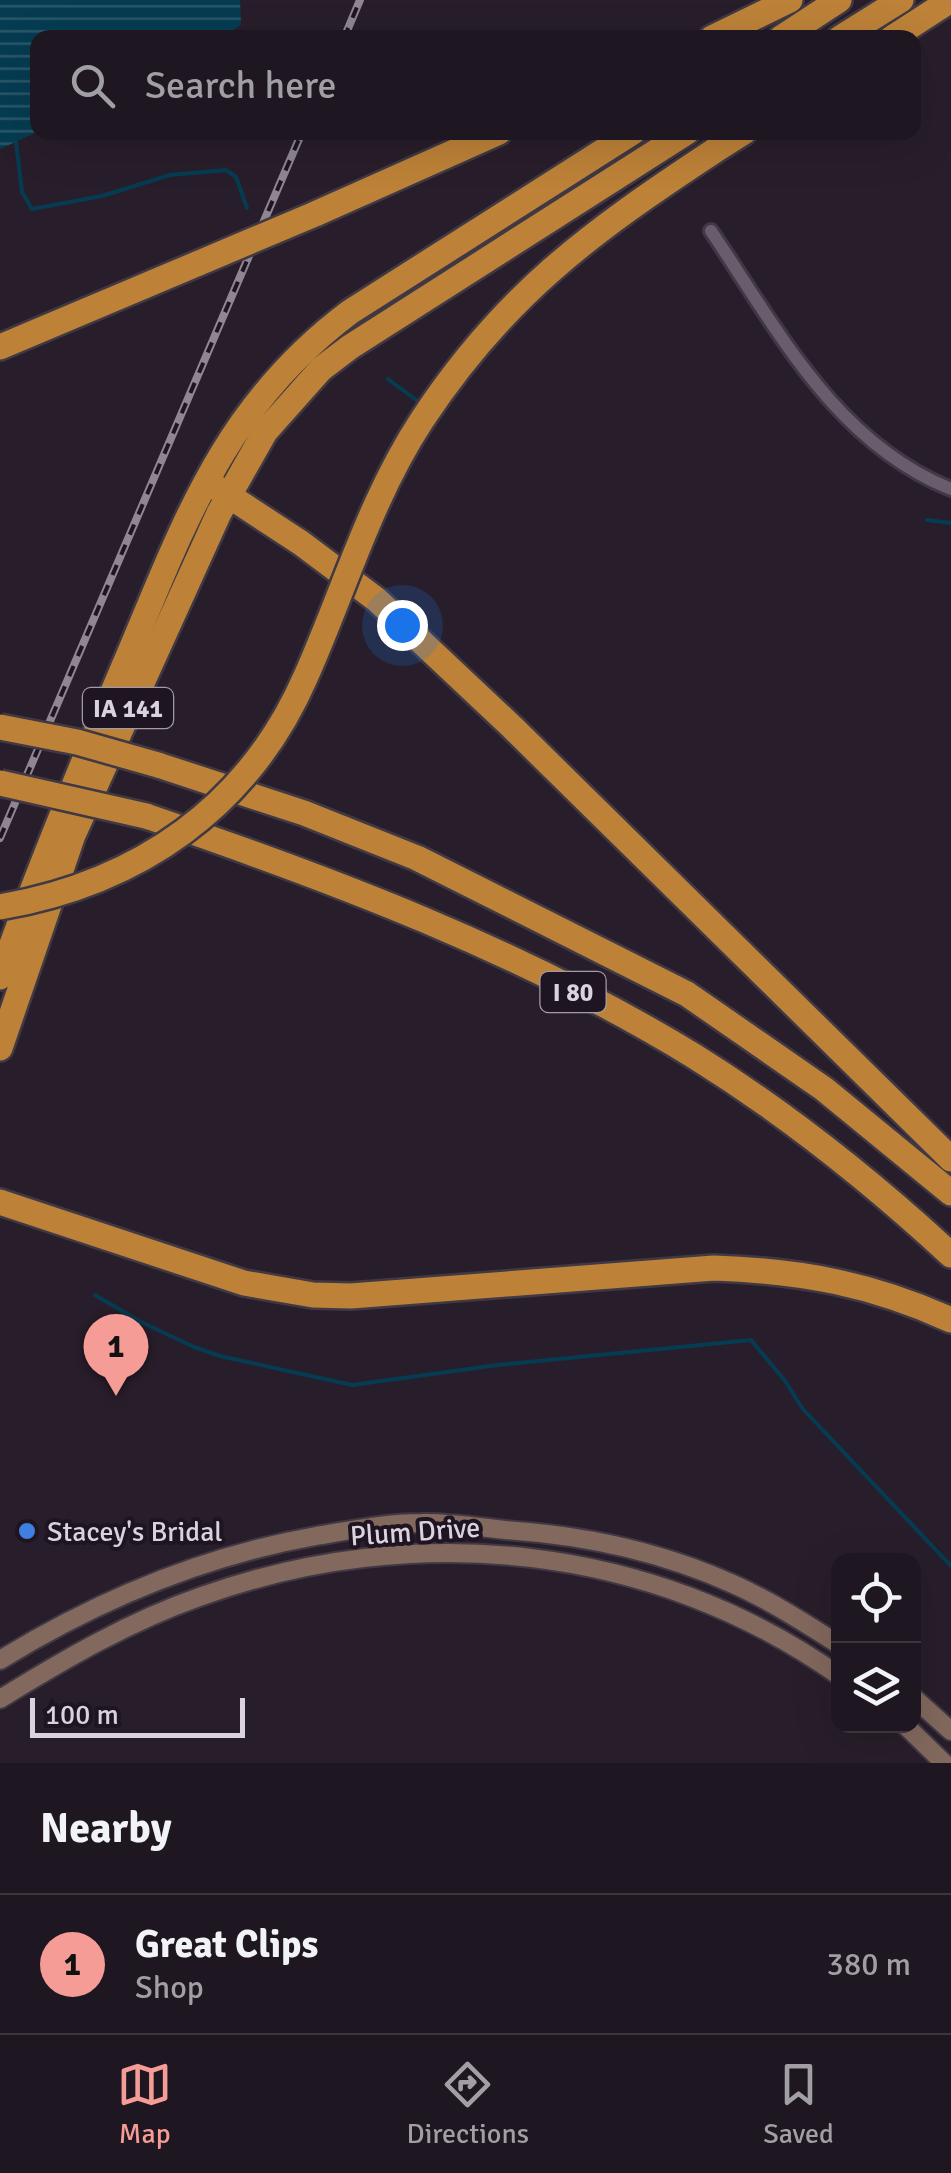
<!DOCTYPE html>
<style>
body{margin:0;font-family:Signika,sans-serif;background:#2b232d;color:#f1f3f6}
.controls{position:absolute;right:30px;bottom:30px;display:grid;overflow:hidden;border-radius:20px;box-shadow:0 10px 40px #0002}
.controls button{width:90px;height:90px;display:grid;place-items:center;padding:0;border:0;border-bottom:2px solid #3c353e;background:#1e1620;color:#f1f3f6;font:50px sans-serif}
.scale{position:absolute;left:30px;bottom:25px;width:215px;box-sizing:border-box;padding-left:10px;border:5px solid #dad3dd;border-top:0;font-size:28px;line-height:35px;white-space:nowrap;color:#dad3dd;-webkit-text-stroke:8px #1e1422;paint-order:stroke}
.you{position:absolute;left:402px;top:625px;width:35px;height:35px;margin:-25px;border:8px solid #fff;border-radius:50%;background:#1a73e8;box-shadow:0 0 0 15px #1a73e833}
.badge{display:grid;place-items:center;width:65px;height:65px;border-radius:50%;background:#f59c96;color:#111;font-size:32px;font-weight:700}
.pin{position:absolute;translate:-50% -82px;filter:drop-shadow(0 2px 5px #0008)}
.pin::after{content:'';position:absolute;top:52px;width:35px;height:30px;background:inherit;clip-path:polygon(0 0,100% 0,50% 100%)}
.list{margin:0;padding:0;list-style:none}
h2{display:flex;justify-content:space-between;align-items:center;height:130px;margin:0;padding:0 40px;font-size:42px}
h2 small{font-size:32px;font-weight:400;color:#a19fa5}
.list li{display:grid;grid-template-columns:65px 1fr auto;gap:30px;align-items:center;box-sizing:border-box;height:140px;padding:0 40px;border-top:2px solid #3c353e}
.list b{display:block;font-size:38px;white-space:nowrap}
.list p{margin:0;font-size:32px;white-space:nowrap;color:#a19fa5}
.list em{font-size:32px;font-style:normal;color:#a19fa5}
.icon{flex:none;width:55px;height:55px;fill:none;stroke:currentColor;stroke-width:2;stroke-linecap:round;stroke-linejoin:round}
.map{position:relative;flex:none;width:951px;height:1763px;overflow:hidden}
.search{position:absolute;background:#1e1620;box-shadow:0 10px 40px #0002;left:30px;right:30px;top:30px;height:110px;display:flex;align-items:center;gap:25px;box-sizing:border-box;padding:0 35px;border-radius:20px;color:#a19fa5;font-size:38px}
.sheet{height:270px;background:#1e1620}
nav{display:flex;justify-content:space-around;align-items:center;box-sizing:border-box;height:140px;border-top:2px solid #3c353e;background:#1e1620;font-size:28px;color:#a19fa5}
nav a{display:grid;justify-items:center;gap:5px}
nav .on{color:#f59c96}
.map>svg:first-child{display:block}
.water{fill:url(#water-rules)}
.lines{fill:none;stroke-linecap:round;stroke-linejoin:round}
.stream{stroke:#053c52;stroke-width:4}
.street-casing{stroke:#403944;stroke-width:18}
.secondary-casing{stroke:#403944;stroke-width:22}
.highway-casing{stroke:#403944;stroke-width:30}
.street{stroke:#695d6d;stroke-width:12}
.secondary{stroke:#82685d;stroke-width:18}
.highway{stroke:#bd8238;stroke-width:25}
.rail-casing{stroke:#8f8692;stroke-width:8}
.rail{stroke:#1e1422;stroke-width:4;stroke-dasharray:11;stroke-linecap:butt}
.highway-bridge-casing{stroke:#403944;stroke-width:30;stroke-linecap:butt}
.highway-bridge{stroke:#bd8238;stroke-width:25}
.shop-dot{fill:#3f7fe0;stroke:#1e1422;stroke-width:4}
.labels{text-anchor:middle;stroke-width:8;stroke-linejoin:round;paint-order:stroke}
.shield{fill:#1e1422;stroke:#a29aa5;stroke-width:2.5}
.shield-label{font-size:25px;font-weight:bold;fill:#dad3dd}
.poi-label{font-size:28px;fill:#dad3dd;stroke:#1e1422;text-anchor:start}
.street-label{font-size:28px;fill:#dad3dd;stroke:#1e1422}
</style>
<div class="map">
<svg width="951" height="1763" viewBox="0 0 951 1763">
<defs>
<pattern id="water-rules" width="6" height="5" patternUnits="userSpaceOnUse" patternTransform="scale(2.5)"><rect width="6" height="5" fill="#053c52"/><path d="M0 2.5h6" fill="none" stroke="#29576a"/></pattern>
</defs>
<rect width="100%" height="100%" fill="#281e2b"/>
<polygon class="water" points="0,0 240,0 241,25 222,37 38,38 37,132 0,149"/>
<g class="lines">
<g class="stream">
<polyline points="16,142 22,192 32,209 102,196 170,175 226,170 236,177 247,208"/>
<polyline points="388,379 420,403"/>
<polyline points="927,520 951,523"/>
<polyline points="95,1295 141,1322 194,1347 220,1356 352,1385 498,1365 751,1340 786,1382 802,1408 951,1566"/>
</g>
<g class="street-casing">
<path id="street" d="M 711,231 C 778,330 835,442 951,489"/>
</g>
<g class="secondary-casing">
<g id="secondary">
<path d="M 0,1660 C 98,1600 203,1556 316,1536 C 352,1530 386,1523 422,1523 C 449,1522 477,1527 505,1530 C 582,1535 662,1552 733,1584 C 769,1600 805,1623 838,1644"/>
<polyline points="914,1698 951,1731"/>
<path d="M 0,1699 C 65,1659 130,1621 202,1596 C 415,1520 652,1544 838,1675"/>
<polyline points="906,1726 944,1763"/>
</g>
</g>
<g class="highway-casing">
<g id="highway">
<polyline points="712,38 790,0"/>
<polyline points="781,38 839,0"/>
<polyline points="840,38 901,0"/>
<polyline points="892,38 951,0"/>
<polyline points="714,151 744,132"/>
<polyline points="315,214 499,132"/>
<polyline points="0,347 199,263"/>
<polyline points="214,486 301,543 377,600 512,727 951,1159"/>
<polyline points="158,765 304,813 417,858 687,994 824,1089 951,1193"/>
<path d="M 146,816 C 334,880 524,952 694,1056 C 787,1114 871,1181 951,1255"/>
<path d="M 0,977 C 38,871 80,769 124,666 C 184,525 222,408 350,312 L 633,132"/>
<polyline points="0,1048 73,835 219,513 265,432 321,369 350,347 687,132"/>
<path d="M 0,1202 L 244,1283 L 313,1295 L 351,1296 L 714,1268 C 802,1271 871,1284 951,1320"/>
</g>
</g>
<use href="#street" class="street"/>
<use href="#secondary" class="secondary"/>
<use href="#highway" class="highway"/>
<g class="rail-casing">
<g id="rail">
<polyline points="344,38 360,0"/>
<polyline points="0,838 302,132"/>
</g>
</g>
<use href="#rail" class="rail"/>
<g class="highway-bridge-casing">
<g id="highway-bridge">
<polyline points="199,263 315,214"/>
<polyline points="0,727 77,742 158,765"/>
<polyline points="0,783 146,816"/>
<path d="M 0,907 C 139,883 249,807 306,676 C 344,591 370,499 422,420 C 504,295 591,232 714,151"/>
</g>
</g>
<use href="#highway-bridge" class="highway-bridge"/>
</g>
<circle class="shop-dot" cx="27" cy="1531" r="10"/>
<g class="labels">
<g class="shield">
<rect x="83" y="688" width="90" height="40" rx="8"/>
<rect x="540.5" y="972" width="65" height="40" rx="8"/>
</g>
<g class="shield-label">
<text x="128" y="717">IA 141</text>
<text x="573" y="1001">I 80</text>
</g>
<g class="poi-label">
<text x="47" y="1541">Stacey's Bridal</text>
</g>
<g class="street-label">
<text transform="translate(415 1531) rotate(-4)" y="10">Plum Drive</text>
</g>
</g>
</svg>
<div class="controls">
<button><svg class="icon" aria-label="locate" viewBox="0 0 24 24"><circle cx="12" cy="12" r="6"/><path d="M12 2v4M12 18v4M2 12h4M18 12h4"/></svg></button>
<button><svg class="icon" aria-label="layers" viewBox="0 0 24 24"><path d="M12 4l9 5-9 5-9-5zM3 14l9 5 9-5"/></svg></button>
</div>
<div class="scale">100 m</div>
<div class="you"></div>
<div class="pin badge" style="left:116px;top:1396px">1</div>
<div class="search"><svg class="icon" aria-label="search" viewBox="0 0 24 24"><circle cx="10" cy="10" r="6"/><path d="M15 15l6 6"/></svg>Search here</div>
</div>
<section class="sheet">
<h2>Nearby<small></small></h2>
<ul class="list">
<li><span class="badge">1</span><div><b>Great Clips</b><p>Shop</p></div><em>380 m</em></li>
</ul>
</section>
<nav>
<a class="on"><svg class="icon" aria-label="map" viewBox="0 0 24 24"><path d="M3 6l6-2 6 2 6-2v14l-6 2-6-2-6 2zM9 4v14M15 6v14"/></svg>Map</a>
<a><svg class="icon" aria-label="directions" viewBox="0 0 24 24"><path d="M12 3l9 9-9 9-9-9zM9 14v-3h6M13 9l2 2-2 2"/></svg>Directions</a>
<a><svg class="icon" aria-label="saved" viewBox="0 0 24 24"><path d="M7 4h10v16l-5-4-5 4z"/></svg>Saved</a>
</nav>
